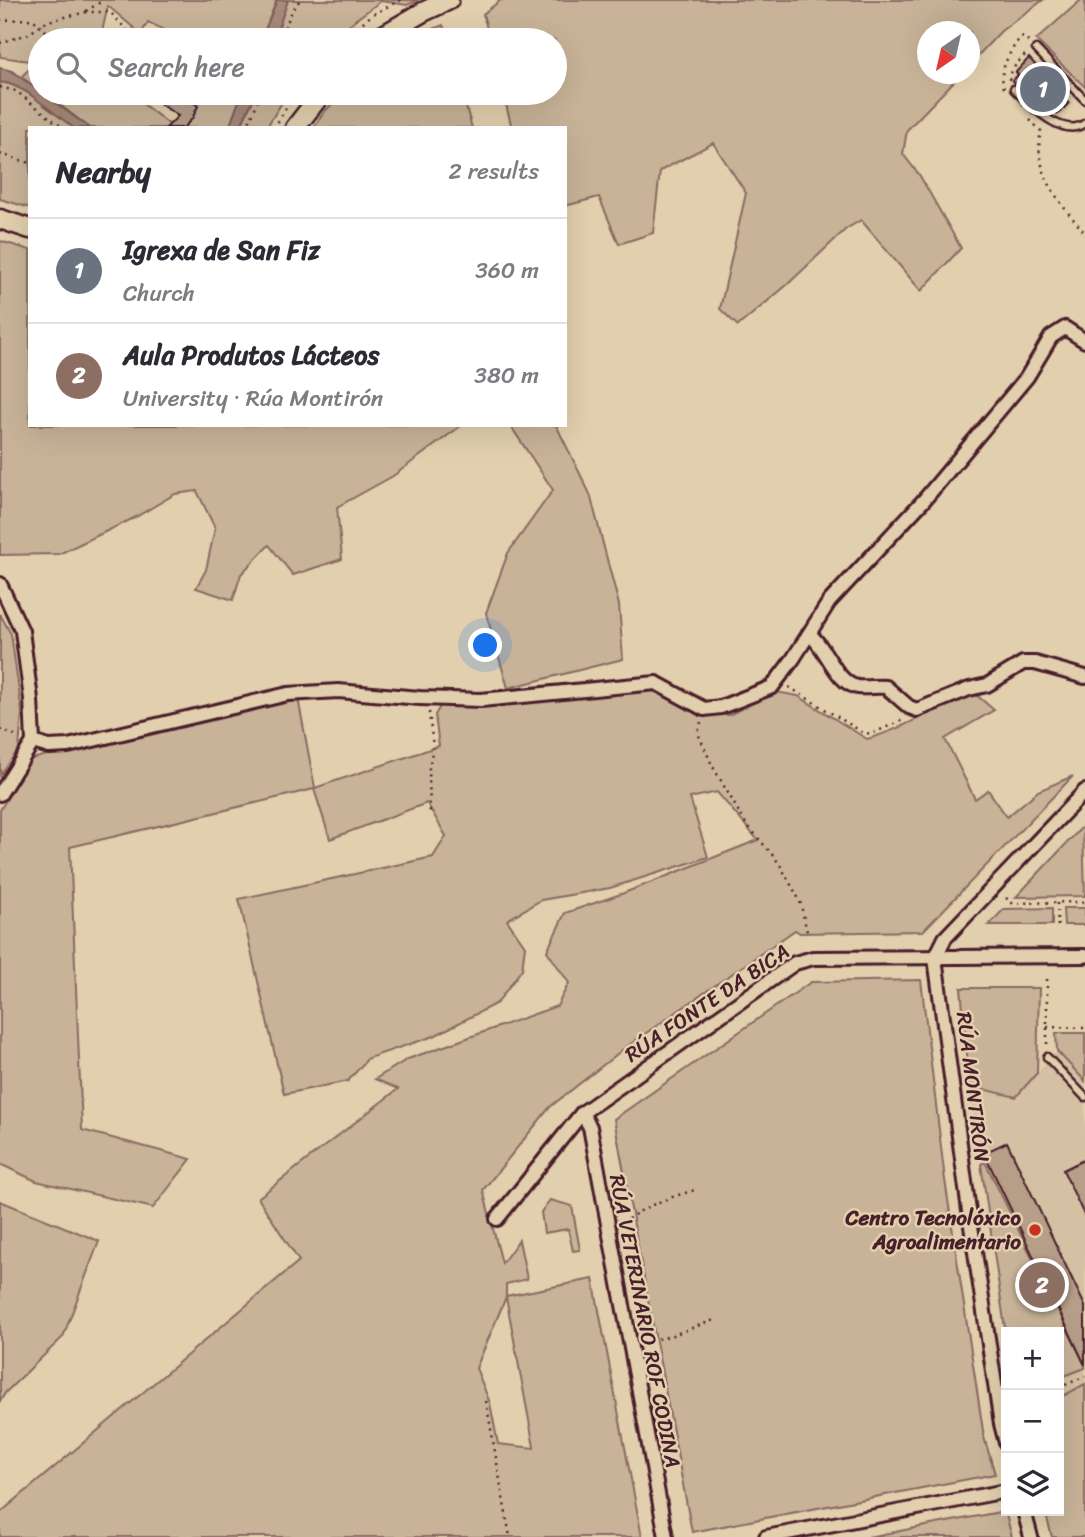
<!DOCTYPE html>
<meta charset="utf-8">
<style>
body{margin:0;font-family:Sriracha,sans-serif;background:#f7f7f7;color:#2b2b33}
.controls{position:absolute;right:21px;bottom:21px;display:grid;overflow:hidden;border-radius:0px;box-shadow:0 7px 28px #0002}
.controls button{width:63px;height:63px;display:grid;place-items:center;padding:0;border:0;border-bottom:2px solid #e1e1e2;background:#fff;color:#2b2b33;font:35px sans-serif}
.compass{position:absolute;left:917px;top:21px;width:63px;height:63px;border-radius:50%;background:#fff;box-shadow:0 7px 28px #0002;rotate:214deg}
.you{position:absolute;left:486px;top:646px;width:24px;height:24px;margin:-18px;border:5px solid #fff;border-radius:50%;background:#1a73e8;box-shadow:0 0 0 10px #1a73e833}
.badge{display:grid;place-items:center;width:46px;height:46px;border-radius:50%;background:#2563eb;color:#fff;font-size:23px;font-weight:700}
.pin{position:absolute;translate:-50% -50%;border:4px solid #fff;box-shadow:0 2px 7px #0006}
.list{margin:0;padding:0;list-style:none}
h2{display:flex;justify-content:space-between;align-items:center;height:91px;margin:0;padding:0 28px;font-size:30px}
h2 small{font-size:23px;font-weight:400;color:#7c7c81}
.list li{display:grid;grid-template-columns:46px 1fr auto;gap:21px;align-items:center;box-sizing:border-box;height:105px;padding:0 28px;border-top:2px solid #e1e1e2}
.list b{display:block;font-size:26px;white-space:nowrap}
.list p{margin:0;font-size:23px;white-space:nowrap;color:#7c7c81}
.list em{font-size:23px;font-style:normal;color:#7c7c81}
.icon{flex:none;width:38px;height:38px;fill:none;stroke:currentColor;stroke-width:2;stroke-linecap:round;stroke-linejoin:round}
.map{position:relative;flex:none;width:1085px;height:1537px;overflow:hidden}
.search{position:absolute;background:#fff;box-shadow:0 7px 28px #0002;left:28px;top:28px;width:539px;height:77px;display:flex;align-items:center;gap:18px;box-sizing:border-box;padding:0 24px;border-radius:38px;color:#7c7c81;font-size:26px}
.panel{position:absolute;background:#fff;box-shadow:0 7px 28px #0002;left:28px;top:126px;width:539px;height:301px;border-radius:0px}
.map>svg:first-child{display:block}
.built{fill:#d4c0a2}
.green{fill:#c8b398;stroke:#896962;stroke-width:2;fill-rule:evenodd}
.water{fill:#a68979;stroke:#815f5a;stroke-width:2}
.building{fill:#b79e89;stroke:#4a1f2b;stroke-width:2}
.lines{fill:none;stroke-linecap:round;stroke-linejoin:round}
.lane-casing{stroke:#4a1f2b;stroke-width:11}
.street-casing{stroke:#4a1f2b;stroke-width:18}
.secondary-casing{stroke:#4a1f2b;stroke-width:23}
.path{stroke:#4a1f2b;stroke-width:2.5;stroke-dasharray:2 5;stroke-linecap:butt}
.lane{stroke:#e1cfad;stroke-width:6}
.street{stroke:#e1cfad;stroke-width:12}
.secondary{stroke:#e1cfad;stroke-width:18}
.poi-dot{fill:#c8321e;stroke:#e1cfad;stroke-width:2.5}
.labels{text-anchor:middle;stroke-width:5;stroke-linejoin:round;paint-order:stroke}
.street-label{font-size:21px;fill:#4a1f2b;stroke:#e1cfad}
.poi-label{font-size:21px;font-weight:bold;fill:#4a1f2b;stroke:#e1cfad;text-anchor:end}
</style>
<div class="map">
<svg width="1085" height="1537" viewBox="0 0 1085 1537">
<rect width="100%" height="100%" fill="#e1cfad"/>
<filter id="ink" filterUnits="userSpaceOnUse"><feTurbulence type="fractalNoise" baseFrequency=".0143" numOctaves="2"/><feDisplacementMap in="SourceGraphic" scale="14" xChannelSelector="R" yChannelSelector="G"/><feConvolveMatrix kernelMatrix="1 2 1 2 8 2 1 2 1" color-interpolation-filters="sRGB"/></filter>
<g filter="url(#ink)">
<polygon class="built" points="1057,1051 1085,1081 1085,1537 1052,1537 1045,1511 1059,1511 1059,1332 1006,1332 1006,1336 970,1086 1016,1097"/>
<g class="green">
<polygon points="0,0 277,0 261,40 185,40 148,22 141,34 108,6 100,40 40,40 40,90 21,77 37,62 0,57"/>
<polygon points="288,0 419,0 407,5 381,1 355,20 334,40 274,40"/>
<polygon points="501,0 1043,0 1001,31 970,64 970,32 928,32 928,74 961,74 907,130 903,154 920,176 961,248 921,291 861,220 846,229 787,285 738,326 720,309 746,193 713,143 660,171 653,233 619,244 599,197 565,206 565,128 512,128 503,93 555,93 555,40 490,40 483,14"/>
<polygon points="1081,0 1085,0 1085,87 1036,40"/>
<polygon points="443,25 448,40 406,40"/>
<path d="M 0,82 C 28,86 52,111 74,128 L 30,128 L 30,208 L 0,199 Z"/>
<polygon points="44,93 141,93 143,104 174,128 90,128"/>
<polygon points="183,93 242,93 229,128 183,128 192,119 198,106"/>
<polygon points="256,93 288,93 266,128 240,128"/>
<polygon points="343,93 462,93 472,128 314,128 324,112"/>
<polygon points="0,241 30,250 30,425 462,425 393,476 337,507 342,559 293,575 269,545 241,574 233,600 196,588 206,570 215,528 197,491 175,494 134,518 59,554 0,555"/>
<polygon points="510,425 556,425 590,494 619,605 623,659 508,688 486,613 508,553 553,490"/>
<polygon points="0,614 11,634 22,712 19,749 0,775"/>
<path d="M 646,687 L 682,701 L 703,714 L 729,715 L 776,692 L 798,696 L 867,739 C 904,729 938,706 974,693 L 994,710 L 945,739 L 975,799 L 988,790 L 1007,817 L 1038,791 L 1073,776 L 923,931 L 800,933 L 795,930 L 626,1047 L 550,1107 L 483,1190 L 502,1263 L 519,1240 L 527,1279 L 506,1284 L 506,1296 L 593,1279 L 642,1537 L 0,1537 L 0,1513 L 299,1261 L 258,1198 L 398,1089 L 375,1079 L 408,1059 L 557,1006 L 569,983 L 547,951 L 565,913 L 624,893 L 758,840 L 717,792 L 690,798 L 708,857 L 610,888 L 541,900 L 507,920 L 525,946 L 522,969 L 497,1003 L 434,1036 L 368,1058 L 348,1081 L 284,1094 L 239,899 L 433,857 L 446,836 L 427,803 L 330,839 L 314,789 L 70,847 L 82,1130 L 191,1159 L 153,1208 L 36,1181 L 0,1164 L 0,810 L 31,759 L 189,720 L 298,698 L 315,788 L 439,746 L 435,715 L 441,705 L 503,705 L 592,691 ZM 506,1297 L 534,1447 L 534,1448 L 498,1444 L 490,1403 L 476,1368 Z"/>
<polygon points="1083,826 1085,896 1016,897"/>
<polygon points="1052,908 1052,925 989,925 1004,909"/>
<polygon points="1063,908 1085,908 1085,925 1064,925"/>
<polygon points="921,980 945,1180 984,1437 995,1474 692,1532 614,1119 811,982"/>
<polygon points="961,988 1039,988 1037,1073 1016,1097 970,1086"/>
<polygon points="1056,1033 1085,1033 1085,1081 1057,1051"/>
<polygon points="985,1162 1085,1365 1085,1368 1059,1378 1059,1332 1006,1332 1006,1335 981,1164"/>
<polygon points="550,1200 572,1206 580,1250 573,1251 568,1229 544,1233 541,1212"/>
<polygon points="0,1201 99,1241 63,1337 6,1392 0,1401"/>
<polygon points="1085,1384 1085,1537 1052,1537 1045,1511 1059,1511 1059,1398"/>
<polygon points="1005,1511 1012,1537 868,1537"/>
</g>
<g class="water">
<polygon points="277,0 288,0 274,40 261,40"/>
<polygon points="0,68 12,71 90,128 74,128 27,92 11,84 0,82"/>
<polygon points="242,93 256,93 240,128 229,128"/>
</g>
<g class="building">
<polygon points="1029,58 1040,70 1045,66 1055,77 1049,83 1069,103 1058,114 1028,86 1023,90 1012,81 1018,75 1016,72"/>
<polygon points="144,93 183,93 198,106 192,119 183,128 166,128 178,116"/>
<polygon points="1007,1142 1085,1306 1085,1365 984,1153"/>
<polygon points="1085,1159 1085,1217 1063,1170"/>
</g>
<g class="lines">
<g class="lane-casing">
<g id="lane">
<polyline points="1036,49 1085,100"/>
<path d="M 1014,89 C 1029,104 1063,140 1085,123"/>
<polyline points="1047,1057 1085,1097"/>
</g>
</g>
<g class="street-casing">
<g id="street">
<polyline points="0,584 22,631 31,699 33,742 0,794"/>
<path d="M 809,634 C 826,646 836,684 858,687 C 867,688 877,686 886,687 L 909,707 L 917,710 L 969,689 L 987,685 L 1023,663 L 1035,663 L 1085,677"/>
<polyline points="33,742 49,747 68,746 288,694 338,691 420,698 481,700 656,683 704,709 721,707 772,687 793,659 829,602 924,500 1027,377 1051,337 1065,328 1085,341"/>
<polyline points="582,1113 590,1127 666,1537"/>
<polyline points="497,1219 582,1113 795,963 813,958 1085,956"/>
<polyline points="1006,1443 1001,1424 971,1226 935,958 945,938 1085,791"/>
<polyline points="1024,1511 1031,1537"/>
<polyline points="766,1537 1006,1491"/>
</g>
</g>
<g class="secondary-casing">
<g id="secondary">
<polyline points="375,40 423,12 449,0"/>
<polyline points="295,128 322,93"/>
<polyline points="0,219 30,229"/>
</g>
</g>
<g class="path">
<polyline points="86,11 104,0"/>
<polyline points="0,20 33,19 49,34 63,40"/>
<polyline points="279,40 293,9 300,0"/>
<polyline points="341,40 373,14 401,0"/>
<polyline points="0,43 28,34 48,21 87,12 110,12 136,40"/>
<path d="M 1009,80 C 1011,69 1018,62 1026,54"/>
<polyline points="0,87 16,91 63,128"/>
<path d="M 1004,88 C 998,70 1010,51 1021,37 L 1026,38 L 1029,42"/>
<polyline points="141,97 144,93"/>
<path d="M 1030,120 L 1041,131 C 1032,171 1061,205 1085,233"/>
<polyline points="247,128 261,93"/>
<polyline points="274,128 295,93"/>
<polyline points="0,154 30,163"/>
<polyline points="789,687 862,732 871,734 903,720"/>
<polyline points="429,712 433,747 429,768 430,815"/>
<polyline points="701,722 698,733 712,765 744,821 779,863 800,901 808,936"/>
<polyline points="0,730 20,737"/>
<polyline points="1006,898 1012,903 1085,902"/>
<polyline points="1057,903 1058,931"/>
<polyline points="1047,979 1047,1046"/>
<polyline points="1047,1027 1085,1028"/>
<path d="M 628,1219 C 649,1204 671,1197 695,1190"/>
<polyline points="651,1340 667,1337 717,1319"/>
<polyline points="1059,1388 1085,1376"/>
<polyline points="486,1401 510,1537"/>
</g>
<use href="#lane" class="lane"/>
<use href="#street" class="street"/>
<use href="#secondary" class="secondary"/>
</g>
</g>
<circle class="poi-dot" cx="1035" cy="1230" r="7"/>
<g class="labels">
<g class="street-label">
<text transform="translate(707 1003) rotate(-34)" y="7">RÚA FONTE DA BICA</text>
<text transform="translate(973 1087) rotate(83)" y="7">RÚA MONTIRÓN</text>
<text transform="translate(645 1321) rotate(79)" y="7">RÚA VETERINARIO ROF CODINA</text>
</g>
<g class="poi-label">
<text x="1021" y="1225">Centro Tecnolóxico<tspan x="1021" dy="24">Agroalimentario</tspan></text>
</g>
</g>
</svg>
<div class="controls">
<button>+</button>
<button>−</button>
<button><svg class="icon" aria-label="layers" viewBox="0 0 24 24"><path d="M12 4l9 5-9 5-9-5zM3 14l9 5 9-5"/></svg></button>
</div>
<svg class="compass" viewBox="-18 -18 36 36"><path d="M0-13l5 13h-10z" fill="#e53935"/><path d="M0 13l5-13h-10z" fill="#7c7c81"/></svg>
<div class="you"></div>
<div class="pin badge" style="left:1043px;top:89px;background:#6b7280">1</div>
<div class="pin badge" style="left:1042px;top:1285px;background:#8d6e63">2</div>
<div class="search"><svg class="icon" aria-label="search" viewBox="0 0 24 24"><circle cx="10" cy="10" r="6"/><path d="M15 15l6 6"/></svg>Search here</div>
<section class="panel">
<h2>Nearby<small>2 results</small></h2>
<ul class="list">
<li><span class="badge" style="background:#6b7280">1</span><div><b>Igrexa de San Fiz</b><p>Church</p></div><em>360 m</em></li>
<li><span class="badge" style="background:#8d6e63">2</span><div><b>Aula Produtos Lácteos</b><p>University · Rúa Montirón</p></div><em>380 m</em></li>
</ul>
</section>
</div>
